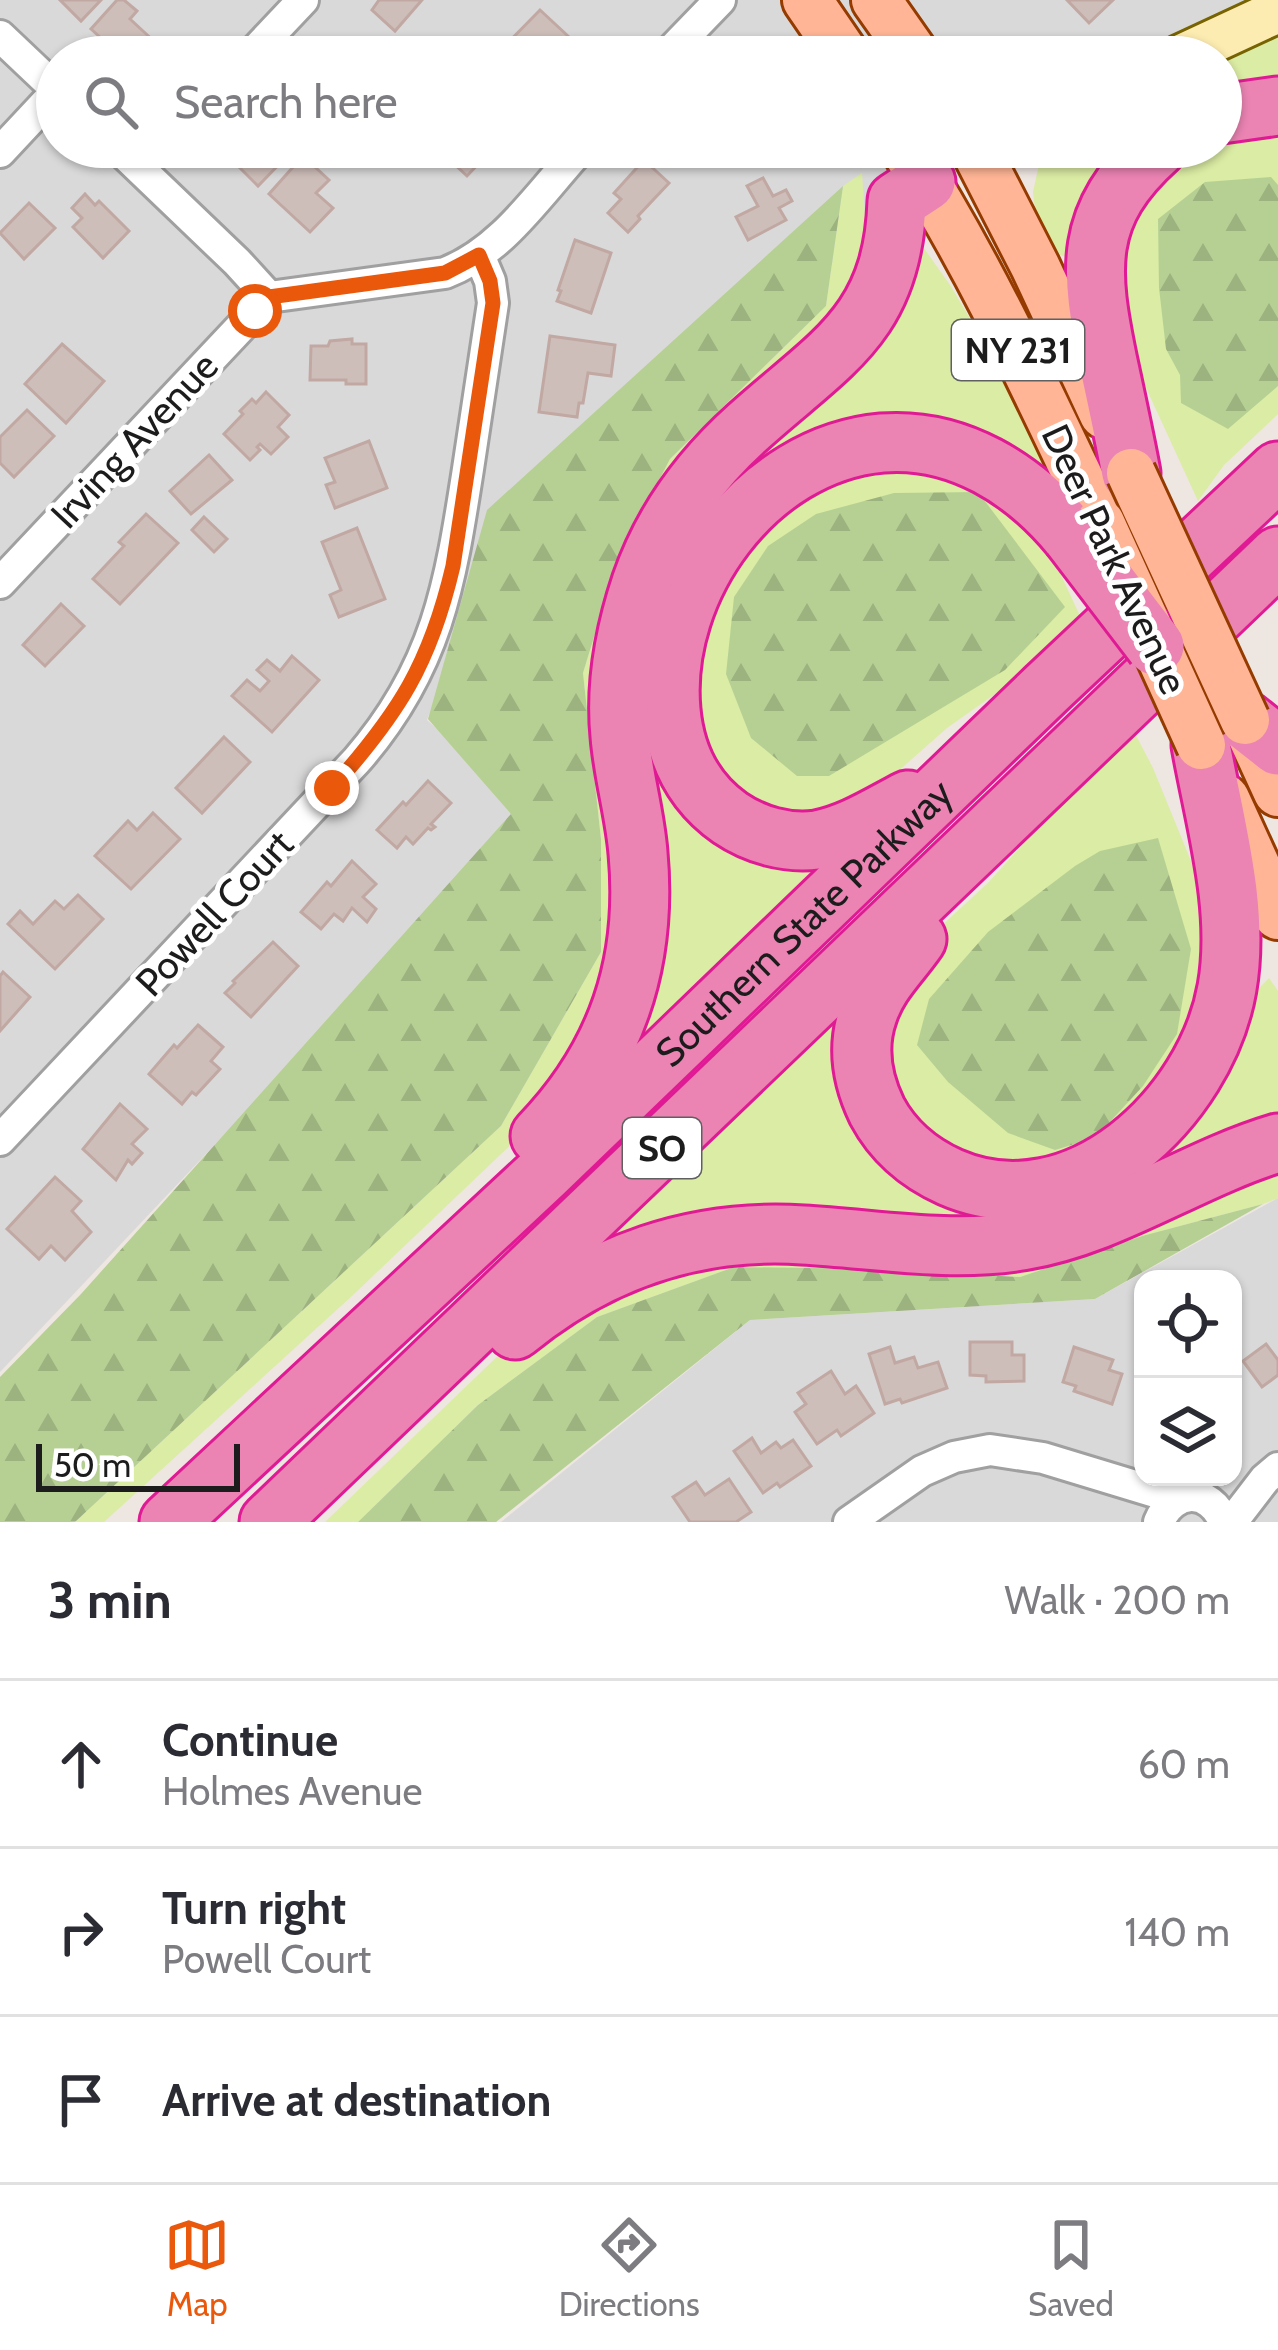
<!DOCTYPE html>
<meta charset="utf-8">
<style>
body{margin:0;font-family:Cabin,sans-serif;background:#f2f2f3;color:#2b2b33}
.controls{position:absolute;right:36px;bottom:36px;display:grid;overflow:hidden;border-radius:24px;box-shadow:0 3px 9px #0004}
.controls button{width:108px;height:108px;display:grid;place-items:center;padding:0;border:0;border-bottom:3px solid #e1e1e2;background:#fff;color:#2b2b33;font:60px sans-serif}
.scale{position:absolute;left:36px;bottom:30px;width:204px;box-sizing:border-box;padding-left:12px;border:6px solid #1c1c1c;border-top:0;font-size:33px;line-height:42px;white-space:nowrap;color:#1c1c1c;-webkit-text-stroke:9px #fff;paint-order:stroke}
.stop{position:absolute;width:36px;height:36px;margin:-27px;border:9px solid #ea580c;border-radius:50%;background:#fff}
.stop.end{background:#ea580c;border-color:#fff;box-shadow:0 3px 12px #0008}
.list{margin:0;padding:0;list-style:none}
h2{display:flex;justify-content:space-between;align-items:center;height:156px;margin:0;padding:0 48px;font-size:51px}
h2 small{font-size:39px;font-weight:400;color:#7c7c81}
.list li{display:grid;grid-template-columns:78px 1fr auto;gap:36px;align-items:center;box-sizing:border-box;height:168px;padding:0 48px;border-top:3px solid #e1e1e2}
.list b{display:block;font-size:45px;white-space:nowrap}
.list p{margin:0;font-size:39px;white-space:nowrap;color:#7c7c81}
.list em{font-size:39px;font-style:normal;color:#7c7c81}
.icon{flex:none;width:66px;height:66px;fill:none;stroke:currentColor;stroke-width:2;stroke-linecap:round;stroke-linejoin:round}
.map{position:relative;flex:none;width:1278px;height:1522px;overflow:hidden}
.search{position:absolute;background:#fff;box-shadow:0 3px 9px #0004;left:36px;right:36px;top:36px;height:132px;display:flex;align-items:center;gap:30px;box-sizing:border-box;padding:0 42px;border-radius:66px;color:#7c7c81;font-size:45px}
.sheet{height:660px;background:#fff}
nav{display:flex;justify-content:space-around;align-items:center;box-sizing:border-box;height:168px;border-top:3px solid #e1e1e2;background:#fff;font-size:33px;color:#7c7c81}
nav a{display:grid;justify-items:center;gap:6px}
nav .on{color:#ea580c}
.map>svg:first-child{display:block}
.residential{fill:#dad9d9;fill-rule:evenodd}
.grass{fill:#dbeca4}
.forest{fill:url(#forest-firs)}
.building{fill:#cebeba;stroke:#c1a8a3;stroke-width:3}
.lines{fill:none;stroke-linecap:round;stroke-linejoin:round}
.street-casing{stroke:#a0a0a0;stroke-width:36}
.secondary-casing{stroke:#776300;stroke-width:48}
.primary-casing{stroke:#953b00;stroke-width:54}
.highway-casing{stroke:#e01a94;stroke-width:63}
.street{stroke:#fff;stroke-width:30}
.secondary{stroke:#fdecb1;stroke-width:42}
.primary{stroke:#ffb596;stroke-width:48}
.highway{stroke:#eb84b3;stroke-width:57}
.primary-bridge-casing{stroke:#953b00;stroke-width:54;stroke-linecap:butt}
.highway-bridge-casing{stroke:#e01a94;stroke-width:63;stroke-linecap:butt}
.primary-bridge{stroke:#ffb596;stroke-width:48}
.highway-bridge{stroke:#eb84b3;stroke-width:57}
.route{stroke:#ea580c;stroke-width:15}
.labels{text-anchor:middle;stroke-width:10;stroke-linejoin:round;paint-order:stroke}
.shield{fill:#fff;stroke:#606060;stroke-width:3}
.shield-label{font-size:36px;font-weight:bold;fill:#1c1c1c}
.street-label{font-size:39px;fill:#1c1c1c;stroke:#fff}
</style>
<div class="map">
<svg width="1278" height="1522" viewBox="0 0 1278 1522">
<defs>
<pattern id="forest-firs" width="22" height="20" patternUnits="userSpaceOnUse" patternTransform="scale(3)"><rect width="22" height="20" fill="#b6d094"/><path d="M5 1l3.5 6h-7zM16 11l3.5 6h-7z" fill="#9cb27f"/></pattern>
</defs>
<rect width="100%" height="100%" fill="#eee6e1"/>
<g class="residential">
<polygon points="0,0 1278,0 1179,57 57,57 57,147 989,147 977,153 504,514 427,720 530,811 0,1372"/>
<path d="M 1278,1198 L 1278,1522 L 501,1522 L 750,1320 L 1095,1299 ZM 1143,1279 L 1233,1279 L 1233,1477 L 1143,1477 Z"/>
</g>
<g class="grass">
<polygon points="1278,33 1278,91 1221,97 1221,60"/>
<polygon points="1278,119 1278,414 1224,465 1198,501 1125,342 1119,213 1160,165 1188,147 1221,147 1221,131"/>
<polygon points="1055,147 1132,147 1075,261 1056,253 1036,217 1033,192 1040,160 1044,154 1054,160 1060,153"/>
<polygon points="862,173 866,232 862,282 686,464 619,933 600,1012 522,1134 353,1295 104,1522 75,1522 501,1126 601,952 601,839 583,673 617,562 670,459 826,306 843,186"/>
<polygon points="916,237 950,285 1002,372 1069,511 970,443 740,497 664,750 822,859 778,909 616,1067 646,588"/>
<polygon points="882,455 1007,501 1054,560 1080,616 1002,689 947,728 878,789 835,819 736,806 689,739 694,621 766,507"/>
<polygon points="1130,724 1153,768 1195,871 1203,920 1203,967 1179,1070 1079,1160 968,1168 883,1093 901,963 988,883"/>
<polygon points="1269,978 1278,991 1278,1130 1061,1215 596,1246 848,997 865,1122 1049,1202"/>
<polygon points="1278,1153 1278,1198 1263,1204 1142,1236 1020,1277 884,1269 734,1267 597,1317 478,1405 358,1522 325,1522 532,1323 697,1257 979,1260"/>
</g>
<g class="forest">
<polygon points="1271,177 1278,185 1278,386 1228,429 1181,403 1180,375 1166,349 1159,288 1158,219 1205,182"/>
<polygon points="843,186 826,306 670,459 617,562 583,673 601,839 601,952 501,1126 75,1522 0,1522 0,1377 81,1294 511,814 428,719 487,510"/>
<polygon points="978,492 1065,607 1005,670 829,776 797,776 751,738 726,674 734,597 768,546 816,514 894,493"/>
<polygon points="1158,838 1191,949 1177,1034 1143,1086 1095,1138 1055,1150 1008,1133 948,1082 917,1045 929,999 988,932 1075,866 1100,851"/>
<polygon points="1263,1204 1095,1299 750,1320 496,1522 358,1522 478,1405 597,1317 734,1267 885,1269 1020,1277 1142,1236"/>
</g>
<g class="building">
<polygon points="60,0 101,0 81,21"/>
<polygon points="117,0 124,0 137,11 130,19 157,44 145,57 122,57 91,29"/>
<polygon points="379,0 422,0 395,31 372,10"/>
<polygon points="1067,0 1113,0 1089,23"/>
<polygon points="540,10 569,37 555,51 544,41 534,51 540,57 496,55"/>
<polygon points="219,147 268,147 272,151 276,147 287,147 292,151 258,186"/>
<polygon points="436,147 486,147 478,155 483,159 467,176"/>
<polygon points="303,156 329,180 316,193 333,208 310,232 269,194"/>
<polygon points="644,160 669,183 638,216 640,219 628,232 608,213 621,199 614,193"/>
<polygon points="763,178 773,196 786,190 792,201 779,208 786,220 748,240 736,217 758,206 747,186"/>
<polygon points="85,194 95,205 99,201 129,231 103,258 73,227 82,218 72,208"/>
<polygon points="29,203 55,228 24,259 0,233"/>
<polygon points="575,240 611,253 591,313 557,301 561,291 558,290"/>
<polygon points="550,336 615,345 611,376 588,373 583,403 579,403 577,417 539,412"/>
<polygon points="352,339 352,344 366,344 366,384 346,384 346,380 310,380 311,346 328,346 330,341"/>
<polygon points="62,344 104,381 66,423 25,384"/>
<polygon points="266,392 289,415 278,427 288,437 271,454 260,444 257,447 260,450 250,460 224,434 243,414 240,411 252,399 256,403"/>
<polygon points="27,410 54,436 14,477 0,463 0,437"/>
<polygon points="369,441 387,488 335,508 326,485 335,482 325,458"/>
<polygon points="209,455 232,480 191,514 170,491"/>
<polygon points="146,514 178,543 120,604 93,579 124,546 119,542"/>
<polygon points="204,517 227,539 214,552 192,530"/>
<polygon points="357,528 385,599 339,617 330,595 341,590 322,542"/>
<polygon points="61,604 84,626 45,666 23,645"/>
<polygon points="292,656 319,680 272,732 232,696 247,680 260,691 269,681 257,670 267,660 280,671"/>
<polygon points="224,737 250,762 202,813 176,788"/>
<polygon points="428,781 451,803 431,824 435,827 431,830 428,828 413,844 406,837 397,848 377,830 403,802 406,805"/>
<polygon points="153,813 180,839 131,889 95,856 128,821 137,830"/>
<polygon points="352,861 376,884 363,897 376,909 367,922 352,908 343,921 334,914 321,929 301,912 327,882 331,886"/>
<polygon points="78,895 103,919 55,969 8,924 20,911 33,924 55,901 64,909"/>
<polygon points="273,942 298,966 251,1017 225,993 235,983 233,981"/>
<polygon points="3,972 30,997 0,1031 0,976"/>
<polygon points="198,1025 223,1047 211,1061 220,1069 196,1095 192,1092 182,1104 149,1074 174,1045 177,1048"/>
<polygon points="120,1104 147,1129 132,1144 142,1153 132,1164 128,1160 116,1180 83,1149"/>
<polygon points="55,1177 81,1201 72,1211 91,1232 65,1260 51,1246 39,1259 7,1229"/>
<polygon points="970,1342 1012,1342 1012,1355 1024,1355 1024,1381 986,1382 986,1376 970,1375"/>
<polygon points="1266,1344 1278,1360 1278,1375 1262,1387 1243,1361"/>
<polygon points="890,1347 895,1363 914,1357 918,1368 938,1362 947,1388 902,1403 900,1399 885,1404 869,1354"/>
<polygon points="1074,1347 1113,1360 1109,1370 1122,1374 1112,1404 1074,1391 1076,1386 1063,1382"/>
<polygon points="831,1371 845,1394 856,1386 874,1413 841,1436 837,1430 817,1444 795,1412 806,1404 798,1393"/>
<polygon points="752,1438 761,1453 776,1442 781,1448 793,1440 811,1466 780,1487 777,1483 763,1493 734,1451"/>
<polygon points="729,1479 751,1512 736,1522 690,1522 673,1497 696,1482 705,1495"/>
</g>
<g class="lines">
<g class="street-casing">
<g id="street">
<polyline points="0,36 57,90"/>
<polyline points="252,54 303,0"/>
<polyline points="665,57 720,0"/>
<polyline points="117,147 237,262 269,297"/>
<polyline points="0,152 57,91"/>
<path d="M 269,297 L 445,273 C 503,251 541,191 582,147"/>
<polyline points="0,583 269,297"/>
<path d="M 0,1140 L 357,760 C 437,668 450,585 468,469 C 476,414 485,359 493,303 L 490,281 L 479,255"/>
<polyline points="849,1522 922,1471 954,1457 990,1450 1043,1458 1178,1499"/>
<path d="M 1159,1522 C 1173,1488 1210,1487 1224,1522"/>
<polyline points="1232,1522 1265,1479 1278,1468"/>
</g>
</g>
<g class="secondary-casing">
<polyline id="secondary" points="1179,57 1278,11"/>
</g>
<g class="primary-casing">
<g id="primary">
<polyline points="807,0 846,57"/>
<polyline points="876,0 916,57"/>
<path d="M 904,147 C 981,267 1039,395 1100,523"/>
<polyline points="974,147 1035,266 1104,414"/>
<polyline points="1245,720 1278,792"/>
<polyline points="1225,799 1278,915"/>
</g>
</g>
<g class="highway-casing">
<g id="highway">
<polyline points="1221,114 1278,106"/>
<path d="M 1131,473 C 1124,436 1116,399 1108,362 C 1089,270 1082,215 1158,147"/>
<polyline points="1245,720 1278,746"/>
<path d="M 908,800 C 879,815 850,834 817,840 C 787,844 755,835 730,818 C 693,792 675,754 671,710 C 660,588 757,454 882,443 C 958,437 1024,479 1071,536"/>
<path d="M 917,939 C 899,965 878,983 868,1014 C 856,1048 862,1080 877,1111 C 893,1141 919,1163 950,1177 C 1075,1232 1206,1108 1227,988 C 1241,909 1215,823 1201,745"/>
<path d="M 540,1136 C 617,1056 648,963 638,853 C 635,814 623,775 620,736 C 615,686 625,631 641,583 C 662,522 700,470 748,427 C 830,353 893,325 897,201 L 926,182"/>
<path d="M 515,1330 C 598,1262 695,1228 803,1235 C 876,1239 949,1253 1022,1241 C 1113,1226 1191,1169 1278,1143"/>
<path id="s1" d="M 169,1522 L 545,1172 L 1046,689 L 1278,471"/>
<polyline points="269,1522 1278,556"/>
</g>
</g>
<use href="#street" class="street"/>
<use href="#secondary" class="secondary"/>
<use href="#primary" class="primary"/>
<use href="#highway" class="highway"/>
<g class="primary-bridge-casing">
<g id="primary-bridge">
<polyline points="1131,473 1245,720"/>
<polyline points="1100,523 1201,745"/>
</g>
</g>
<g class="highway-bridge-casing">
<polyline id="highway-bridge" points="1071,536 1155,646"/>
</g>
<use href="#primary-bridge" class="primary-bridge"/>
<use href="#highway-bridge" class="highway-bridge"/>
</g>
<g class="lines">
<path class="route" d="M 255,311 L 269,297 L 445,273 L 479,255 L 490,281 L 493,303 L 453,566 C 430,664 399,713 332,788"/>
</g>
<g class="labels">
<g class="shield">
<rect x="952" y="320" width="132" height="60" rx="9"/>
<rect x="623" y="1118" width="78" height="60" rx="9"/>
</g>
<g class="shield-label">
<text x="1018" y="363">NY 231</text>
<text x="662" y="1161">SO</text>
</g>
<g class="street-label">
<text transform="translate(134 440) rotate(-47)" y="14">Irving Avenue</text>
<text transform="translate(1115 559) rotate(65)" y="14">Deer Park Avenue</text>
<text transform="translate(214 913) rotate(-47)" y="14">Powell Court</text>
<text dy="14" stroke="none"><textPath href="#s1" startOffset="873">Southern State Parkway</textPath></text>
</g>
</g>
</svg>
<div class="controls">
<button><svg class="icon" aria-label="locate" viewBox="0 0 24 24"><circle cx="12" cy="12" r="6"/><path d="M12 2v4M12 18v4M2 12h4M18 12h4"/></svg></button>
<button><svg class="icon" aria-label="layers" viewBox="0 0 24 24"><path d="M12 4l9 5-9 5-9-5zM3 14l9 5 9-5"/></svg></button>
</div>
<div class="scale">50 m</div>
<div class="stop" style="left:255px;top:311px"></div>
<div class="stop end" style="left:332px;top:788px"></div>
<div class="search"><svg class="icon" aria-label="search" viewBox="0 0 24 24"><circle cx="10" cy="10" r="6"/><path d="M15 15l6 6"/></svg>Search here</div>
</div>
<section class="sheet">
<h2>3 min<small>Walk · 200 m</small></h2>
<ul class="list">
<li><svg class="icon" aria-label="ahead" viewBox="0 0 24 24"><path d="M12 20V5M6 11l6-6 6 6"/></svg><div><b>Continue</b><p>Holmes Avenue</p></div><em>60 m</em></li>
<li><svg class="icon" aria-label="right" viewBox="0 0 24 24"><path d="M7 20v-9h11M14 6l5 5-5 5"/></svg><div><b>Turn right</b><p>Powell Court</p></div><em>140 m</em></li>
<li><svg class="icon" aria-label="arrive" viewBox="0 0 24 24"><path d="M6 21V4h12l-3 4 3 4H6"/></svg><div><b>Arrive at destination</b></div></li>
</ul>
</section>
<nav>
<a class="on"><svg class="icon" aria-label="map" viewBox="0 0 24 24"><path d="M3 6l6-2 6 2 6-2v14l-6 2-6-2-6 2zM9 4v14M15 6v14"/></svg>Map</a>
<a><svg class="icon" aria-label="directions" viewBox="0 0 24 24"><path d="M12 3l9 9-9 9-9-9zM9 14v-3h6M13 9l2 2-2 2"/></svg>Directions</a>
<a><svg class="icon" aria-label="saved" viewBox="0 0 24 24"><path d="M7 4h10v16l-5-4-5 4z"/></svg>Saved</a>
</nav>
